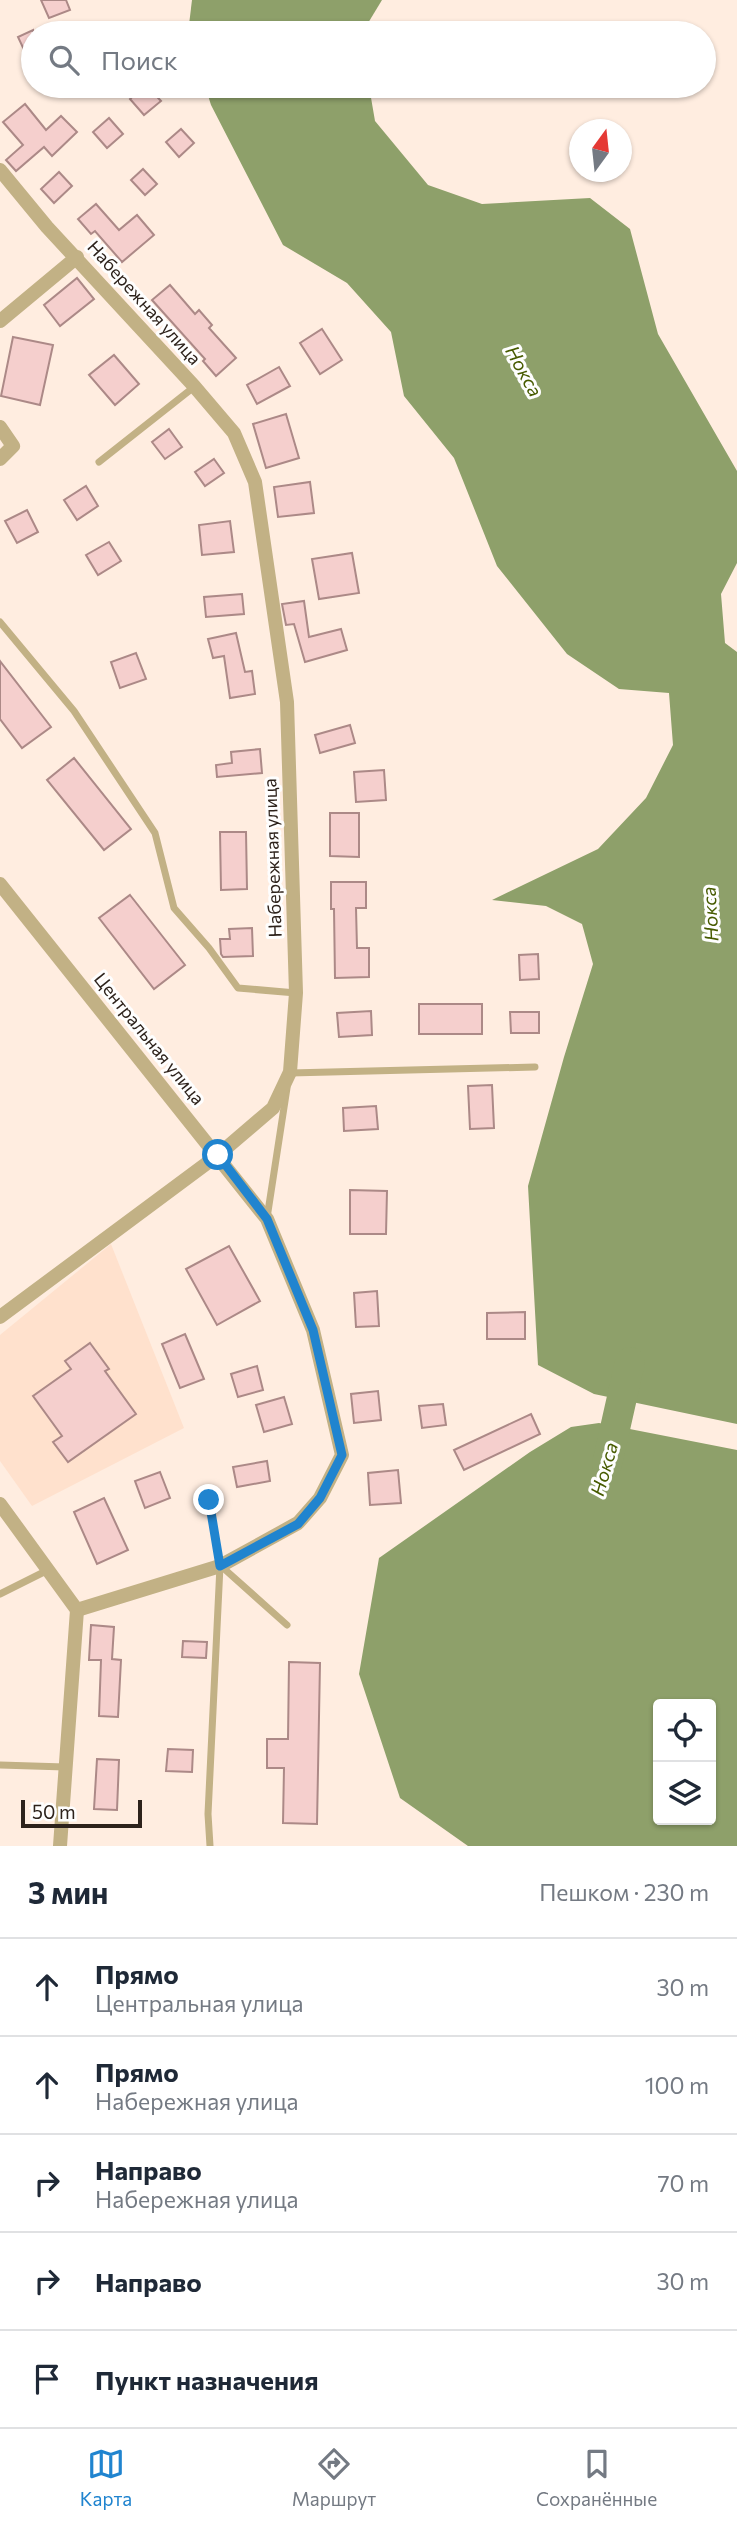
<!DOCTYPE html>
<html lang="ru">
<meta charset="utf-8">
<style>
body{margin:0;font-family:Commissioner,sans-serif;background:#f6f6f7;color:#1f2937}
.controls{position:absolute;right:21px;bottom:21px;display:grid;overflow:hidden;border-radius:7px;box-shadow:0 2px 5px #0004}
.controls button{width:63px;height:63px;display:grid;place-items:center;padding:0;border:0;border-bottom:2px solid #e0e1e3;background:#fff;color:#1f2937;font:35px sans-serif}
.compass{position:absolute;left:569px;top:119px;width:63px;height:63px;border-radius:50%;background:#fff;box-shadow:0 2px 5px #0004;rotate:15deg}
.scale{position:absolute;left:21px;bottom:18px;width:121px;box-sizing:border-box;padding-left:7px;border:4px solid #2d221b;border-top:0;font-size:19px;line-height:24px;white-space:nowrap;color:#2d221b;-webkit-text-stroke:5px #fefefe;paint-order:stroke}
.stop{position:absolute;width:21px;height:21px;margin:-16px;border:5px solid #2084cf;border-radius:50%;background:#fff}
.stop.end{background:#2084cf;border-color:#fff;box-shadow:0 2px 7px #0008}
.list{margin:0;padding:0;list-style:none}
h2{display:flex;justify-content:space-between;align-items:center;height:91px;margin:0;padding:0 28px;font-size:30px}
h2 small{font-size:23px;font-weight:400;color:#747a83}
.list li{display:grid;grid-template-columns:46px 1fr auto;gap:21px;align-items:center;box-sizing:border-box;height:98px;padding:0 28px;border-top:2px solid #e0e1e3}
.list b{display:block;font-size:26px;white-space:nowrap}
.list p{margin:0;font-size:23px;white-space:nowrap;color:#747a83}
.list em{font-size:23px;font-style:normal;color:#747a83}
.icon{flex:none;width:38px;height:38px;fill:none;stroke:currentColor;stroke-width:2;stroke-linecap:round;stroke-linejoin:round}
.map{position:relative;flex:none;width:737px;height:1846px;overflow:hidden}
.search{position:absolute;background:#fff;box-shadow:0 2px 5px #0004;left:21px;right:21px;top:21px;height:77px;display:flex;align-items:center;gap:18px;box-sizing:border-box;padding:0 24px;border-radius:38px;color:#747a83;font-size:26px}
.sheet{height:581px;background:#fff}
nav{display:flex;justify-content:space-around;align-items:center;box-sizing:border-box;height:98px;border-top:2px solid #e0e1e3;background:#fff;font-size:19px;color:#747a83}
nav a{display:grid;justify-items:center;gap:4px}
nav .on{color:#2084cf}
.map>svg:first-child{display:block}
.built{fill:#ffe1cd}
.water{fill:#8ea06a;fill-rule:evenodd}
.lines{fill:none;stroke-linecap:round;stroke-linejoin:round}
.river{stroke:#8ea06a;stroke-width:30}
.building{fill:#f5cfcd;stroke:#ac8987;stroke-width:2}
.service{stroke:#c2b185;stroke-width:7}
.minor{stroke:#c2b185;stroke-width:14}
.route{stroke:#2084cf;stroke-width:9}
.labels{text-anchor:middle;stroke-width:6;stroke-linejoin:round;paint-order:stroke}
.street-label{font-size:18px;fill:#2d221b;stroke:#fefefe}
.water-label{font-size:19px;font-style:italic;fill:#475b00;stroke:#fefefe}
</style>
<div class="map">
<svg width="737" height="1846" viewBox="0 0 737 1846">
<rect width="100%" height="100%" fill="#ffede0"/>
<polygon class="built" points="111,1244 184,1428 32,1506 0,1461 0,1335"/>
<g class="water">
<polygon points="192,0 382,0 362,33 188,33"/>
<polygon points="205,86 369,86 375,121 428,185 482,204 590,198 630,229 658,334 737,471 737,563 721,594 725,643 737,652 737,1424 594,1394 538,1365 528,1186 564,1057 593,964 582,924 546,906 492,900 598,849 646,798 673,745 669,693 619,689 567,654 497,566 454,458 404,396 391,332 347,283 283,245 211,105"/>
<path d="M 599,1423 L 737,1450 L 737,1846 L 468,1846 L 400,1798 L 359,1674 L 379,1558 L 530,1452 L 571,1427 ZM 711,1704 L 711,1820 L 658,1820 L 658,1704 Z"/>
</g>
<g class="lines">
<polyline class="river" points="607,1464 630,1362"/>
</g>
<g class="building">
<polygon points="41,0 66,0 70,10 49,18"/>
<polygon points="33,30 33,69 18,37"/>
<polygon points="144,86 147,86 161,101 144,115 130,99"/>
<polygon points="25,104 46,130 61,116 77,132 52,156 44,147 16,171 6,160 23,145 3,122"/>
<polygon points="109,118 123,134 107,148 93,132"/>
<polygon points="181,129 194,143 179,157 166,142"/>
<polygon points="143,169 157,184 145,195 131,180"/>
<polygon points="59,172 72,186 54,203 41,189"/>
<polygon points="96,204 119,230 137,215 154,235 122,262 95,231 91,234 78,219"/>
<polygon points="77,278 94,299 60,326 44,305"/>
<polygon points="170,285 195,314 199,310 212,325 209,328 236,358 216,376 203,361 205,359 152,300"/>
<polygon points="322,329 342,360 320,374 300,343"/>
<polygon points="13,337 53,345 40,405 1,396"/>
<polygon points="114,355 139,384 115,405 89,375"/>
<polygon points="279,367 290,386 257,404 247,385"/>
<polygon points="286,414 299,458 266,468 253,424"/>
<polygon points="169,429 182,447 165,459 152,442"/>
<polygon points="214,459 224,473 205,486 195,472"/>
<polygon points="310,482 314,513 278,517 274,487"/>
<polygon points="86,486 98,506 77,520 64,500"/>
<polygon points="27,510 38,532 17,543 5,521"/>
<polygon points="230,521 234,552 202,555 199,525"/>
<polygon points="109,542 121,561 98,575 86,555"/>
<polygon points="352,553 359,593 319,599 312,559"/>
<polygon points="242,594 244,614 206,617 204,597"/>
<polygon points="304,601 309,637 341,629 347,650 305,662 294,624 286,625 282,604"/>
<polygon points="236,633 245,672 252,671 255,694 230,698 224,656 213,658 208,639"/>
<polygon points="136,653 146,679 120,688 111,662"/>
<polygon points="0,661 51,727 22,748 0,719"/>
<polygon points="350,725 355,743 320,753 315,735"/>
<polygon points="260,749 262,773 217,777 216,765 232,763 231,752"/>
<polygon points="74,758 131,829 104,850 47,780"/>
<polygon points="384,770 386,800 356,802 354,772"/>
<polygon points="330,813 359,813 359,857 330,856"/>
<polygon points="220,832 246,832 247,889 221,890"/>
<polygon points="331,882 366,882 366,908 356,908 357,948 369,948 369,977 335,978 334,909 331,909"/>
<polygon points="130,895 185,965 154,989 99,918"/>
<polygon points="252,928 253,956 223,957 221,954 220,939 230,939 229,929"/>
<polygon points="538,954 539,979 520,980 519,955"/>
<rect x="419" y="1004" width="63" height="30"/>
<polygon points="371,1011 372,1035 339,1037 337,1013"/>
<polygon points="510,1012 539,1012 539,1033 511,1033"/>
<polygon points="492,1085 494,1128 470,1129 468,1086"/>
<polygon points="376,1106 378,1129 344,1131 343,1108"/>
<polygon points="350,1190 387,1191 386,1234 350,1234"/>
<polygon points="229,1246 260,1301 217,1325 186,1269"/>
<polygon points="377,1291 379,1326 356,1327 354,1293"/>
<polygon points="525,1312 525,1339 487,1339 487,1313"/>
<polygon points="185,1334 204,1379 180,1388 162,1344"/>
<polygon points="90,1343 109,1369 105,1371 136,1414 68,1462 53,1442 62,1436 33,1396 71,1369 65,1361"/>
<polygon points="257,1366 263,1390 238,1397 231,1374"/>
<polygon points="378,1391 381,1420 354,1423 351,1394"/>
<polygon points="284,1397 292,1424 264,1432 256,1405"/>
<polygon points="443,1404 446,1425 422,1428 419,1406"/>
<polygon points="531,1414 540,1434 464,1470 454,1450"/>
<polygon points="267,1461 270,1481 237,1487 233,1467"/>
<polygon points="398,1470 401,1503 370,1505 368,1473"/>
<polygon points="160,1472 170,1498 145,1508 135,1481"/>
<polygon points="104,1498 128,1550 97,1564 74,1512"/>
<polygon points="91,1625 114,1627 112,1659 121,1660 118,1717 99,1716 101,1660 89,1660"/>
<polygon points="183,1641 207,1642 206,1658 182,1657"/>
<polygon points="289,1662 320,1663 317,1824 283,1823 284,1768 267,1768 267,1739 288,1739"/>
<polygon points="168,1749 193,1750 192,1772 166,1771"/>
<polygon points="97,1759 119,1760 117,1810 94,1809"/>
</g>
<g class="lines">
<g class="service">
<polyline points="99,462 194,387"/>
<polyline points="0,622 74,711 155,833 174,908 209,948 238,988 296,993"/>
<polyline points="290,1073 535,1067"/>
<polyline points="267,1218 287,1088"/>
<polyline points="209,1500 220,1566 208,1814 210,1846"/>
<polyline points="221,1566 287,1625"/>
<polyline points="0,1594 48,1570"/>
<polyline points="0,1765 65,1767"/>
</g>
<g class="minor">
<polyline points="0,170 47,227 194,386 234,433 255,482 287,702 296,993 290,1072 273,1108 218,1155 0,1317"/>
<polyline points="0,321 77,257"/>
<polyline points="0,427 13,446 0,459"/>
<polyline points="0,884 267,1219 313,1330 342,1455 320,1498 298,1523 220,1566 77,1610"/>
<polyline points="0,1504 77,1610 60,1846"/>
</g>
</g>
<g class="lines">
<polyline class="route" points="209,1500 220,1566 298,1524 320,1498 342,1455 313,1330 267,1219 218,1155"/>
</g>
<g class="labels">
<g class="street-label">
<text transform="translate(144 303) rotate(48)" y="6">Набережная улица</text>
<text transform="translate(273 858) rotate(-92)" y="6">Набережная улица</text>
<text transform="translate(149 1039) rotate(51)" y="6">Центральная улица</text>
</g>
<g class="water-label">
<text transform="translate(524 371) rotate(61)" y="7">Нокса</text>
<text transform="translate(710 914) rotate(-93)" y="7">Нокса</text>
<text transform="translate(604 1469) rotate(-74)" y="7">Нокса</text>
</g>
</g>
</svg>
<div class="controls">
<button><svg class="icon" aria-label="locate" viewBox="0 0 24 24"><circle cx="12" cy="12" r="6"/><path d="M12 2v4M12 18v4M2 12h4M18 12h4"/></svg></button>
<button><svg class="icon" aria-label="layers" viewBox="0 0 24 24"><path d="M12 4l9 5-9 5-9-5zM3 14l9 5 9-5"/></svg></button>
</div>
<svg class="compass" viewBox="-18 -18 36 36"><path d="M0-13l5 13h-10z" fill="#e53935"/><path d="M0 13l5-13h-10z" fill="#747a83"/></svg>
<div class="scale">50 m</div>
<div class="stop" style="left:218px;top:1155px"></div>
<div class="stop end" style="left:209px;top:1500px"></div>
<div class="search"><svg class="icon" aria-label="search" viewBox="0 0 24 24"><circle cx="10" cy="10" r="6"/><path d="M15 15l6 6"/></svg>Поиск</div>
</div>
<section class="sheet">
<h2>3 мин<small>Пешком · 230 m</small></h2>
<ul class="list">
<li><svg class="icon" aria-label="ahead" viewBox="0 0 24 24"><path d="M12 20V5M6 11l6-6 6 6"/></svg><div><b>Прямо</b><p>Центральная улица</p></div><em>30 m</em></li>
<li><svg class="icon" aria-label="ahead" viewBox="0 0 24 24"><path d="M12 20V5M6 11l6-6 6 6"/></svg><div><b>Прямо</b><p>Набережная улица</p></div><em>100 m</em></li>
<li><svg class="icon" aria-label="right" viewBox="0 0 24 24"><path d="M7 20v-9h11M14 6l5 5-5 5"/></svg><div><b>Направо</b><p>Набережная улица</p></div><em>70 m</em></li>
<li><svg class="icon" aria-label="right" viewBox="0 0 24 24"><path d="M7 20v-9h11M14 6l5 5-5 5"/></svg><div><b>Направо</b></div><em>30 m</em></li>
<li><svg class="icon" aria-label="arrive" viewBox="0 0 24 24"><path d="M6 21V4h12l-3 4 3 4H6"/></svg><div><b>Пункт назначения</b></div></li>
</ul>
</section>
<nav>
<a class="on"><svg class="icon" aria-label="map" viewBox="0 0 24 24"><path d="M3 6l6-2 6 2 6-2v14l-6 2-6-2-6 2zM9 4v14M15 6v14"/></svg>Карта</a>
<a><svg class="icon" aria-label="directions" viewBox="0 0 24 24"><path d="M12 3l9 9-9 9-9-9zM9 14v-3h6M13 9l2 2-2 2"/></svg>Маршрут</a>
<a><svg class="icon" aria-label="saved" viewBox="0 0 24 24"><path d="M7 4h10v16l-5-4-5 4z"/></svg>Сохранённые</a>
</nav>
